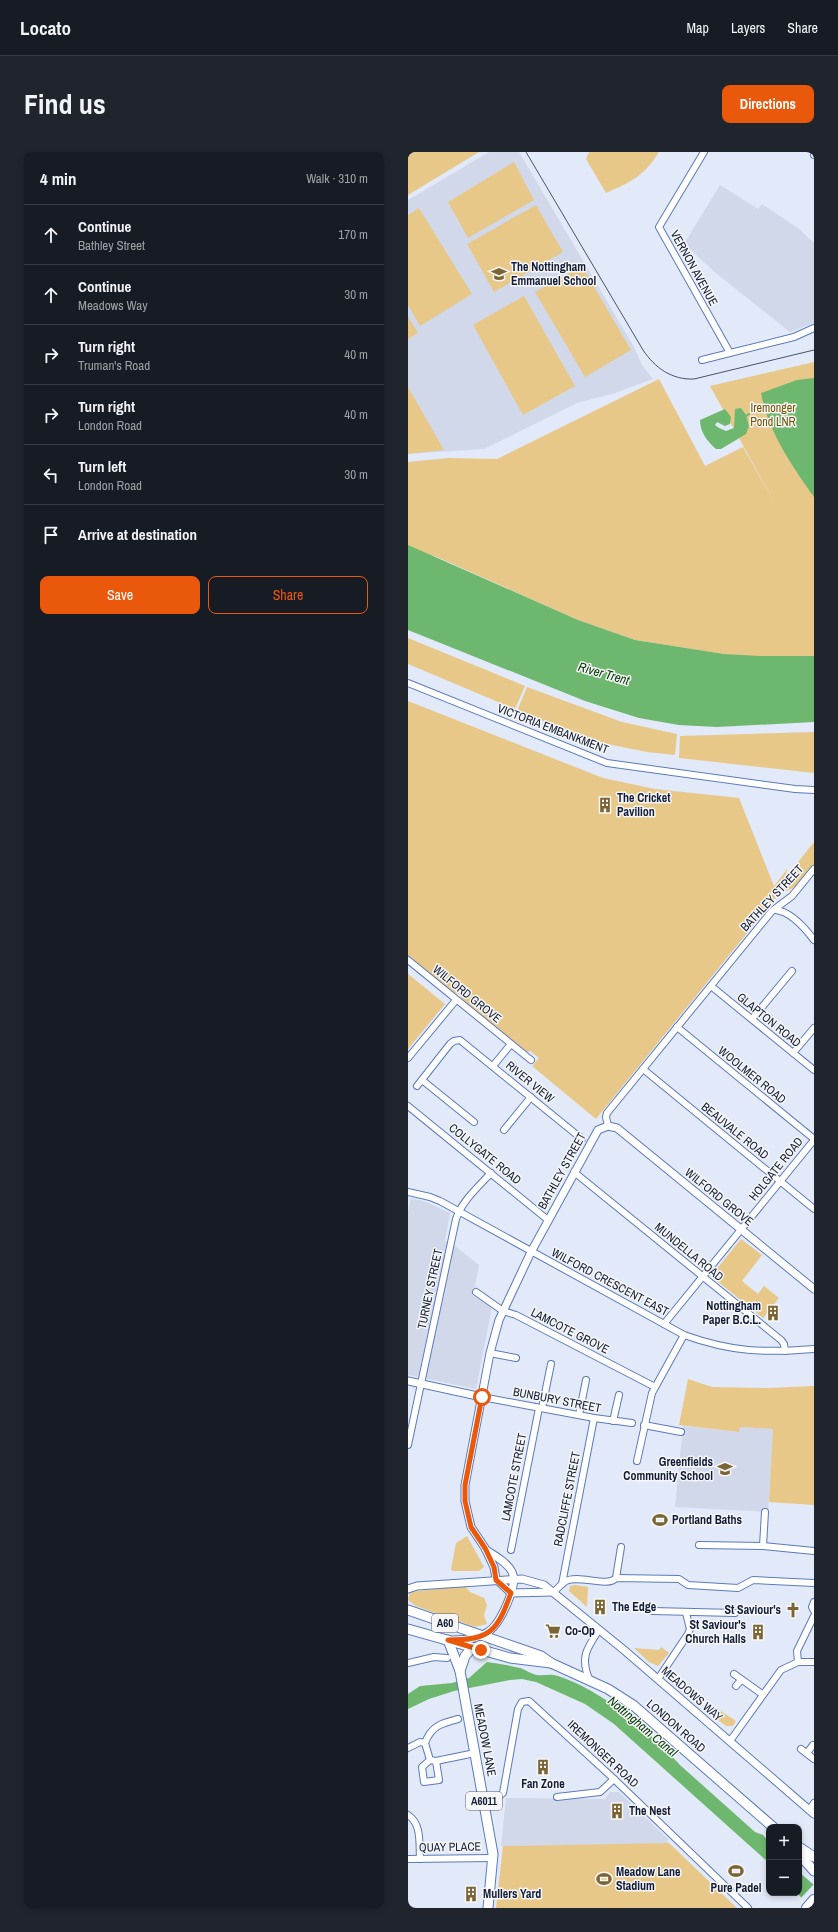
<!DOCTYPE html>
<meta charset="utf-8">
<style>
body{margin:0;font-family:"Archivo Narrow",sans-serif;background:#20242c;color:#f1f3f6}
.controls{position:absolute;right:12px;bottom:12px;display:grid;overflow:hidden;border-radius:8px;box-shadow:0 2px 6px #0003}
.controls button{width:36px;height:36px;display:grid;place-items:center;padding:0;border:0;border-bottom:1px solid #363941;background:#171b24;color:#f1f3f6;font:20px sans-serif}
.stop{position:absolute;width:12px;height:12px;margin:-9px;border:3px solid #ea580c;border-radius:50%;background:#fff}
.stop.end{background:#ea580c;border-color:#fff;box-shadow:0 1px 4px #0008}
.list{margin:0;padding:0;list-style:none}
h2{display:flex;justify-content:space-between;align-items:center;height:52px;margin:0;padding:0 16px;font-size:17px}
h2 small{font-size:13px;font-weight:400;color:#9ea1a6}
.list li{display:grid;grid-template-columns:26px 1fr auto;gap:12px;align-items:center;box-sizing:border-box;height:60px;padding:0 16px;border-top:1px solid #363941}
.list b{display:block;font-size:15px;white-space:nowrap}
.list p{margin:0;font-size:13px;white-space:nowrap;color:#9ea1a6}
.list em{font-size:13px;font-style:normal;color:#9ea1a6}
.actions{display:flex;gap:8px;padding:12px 16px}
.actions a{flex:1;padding:9px 0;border:1px solid #ea580c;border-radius:8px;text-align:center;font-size:14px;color:#ea580c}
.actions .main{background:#ea580c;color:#fff}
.icon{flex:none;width:22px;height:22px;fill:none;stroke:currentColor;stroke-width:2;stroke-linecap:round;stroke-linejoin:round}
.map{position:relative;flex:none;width:406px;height:1756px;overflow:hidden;border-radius:8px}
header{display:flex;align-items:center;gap:24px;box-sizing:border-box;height:56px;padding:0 20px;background:#171b24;border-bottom:1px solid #363941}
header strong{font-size:19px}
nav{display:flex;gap:22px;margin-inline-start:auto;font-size:14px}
.intro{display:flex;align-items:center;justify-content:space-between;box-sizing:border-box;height:96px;padding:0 24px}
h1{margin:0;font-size:28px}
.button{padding:10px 18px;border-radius:8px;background:#ea580c;color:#fff;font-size:14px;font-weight:700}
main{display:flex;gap:24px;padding:0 24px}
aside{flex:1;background:#171b24;border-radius:8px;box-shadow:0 2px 6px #0003}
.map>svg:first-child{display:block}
.built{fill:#d0d8ea}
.green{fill:#e7c888}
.water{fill:#6db76f}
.pier{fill:#e2e9f8}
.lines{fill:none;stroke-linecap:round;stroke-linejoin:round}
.stream{stroke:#6db76f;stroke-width:2}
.minor-casing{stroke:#5b7abe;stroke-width:8}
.tertiary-casing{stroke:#5b7abe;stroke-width:9}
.primary-casing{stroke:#5b7abe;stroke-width:11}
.trunk-casing{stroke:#5b7abe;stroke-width:12}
.minor{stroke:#fff;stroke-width:6}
.tertiary{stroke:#fff;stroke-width:7}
.primary{stroke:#fff;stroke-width:9}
.trunk{stroke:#fff;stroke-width:10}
.tram{stroke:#48536b;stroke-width:1}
.route{stroke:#ea580c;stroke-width:5}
.labels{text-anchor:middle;stroke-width:3;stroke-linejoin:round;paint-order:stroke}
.shield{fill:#f6f6f6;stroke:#565e71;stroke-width:1}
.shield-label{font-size:11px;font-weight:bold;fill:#111d38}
.poi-label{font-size:12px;font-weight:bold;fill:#111d38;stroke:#f6f6f6;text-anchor:start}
.street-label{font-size:12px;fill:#111d38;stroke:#f6f6f6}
.park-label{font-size:12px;fill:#6f5100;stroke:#f6f6f6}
.water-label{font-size:13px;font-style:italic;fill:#023909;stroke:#f6f6f6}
</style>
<header>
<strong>Locato</strong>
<nav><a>Map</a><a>Layers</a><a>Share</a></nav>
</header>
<div class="intro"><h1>Find us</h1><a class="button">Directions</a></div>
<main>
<aside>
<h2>4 min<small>Walk · 310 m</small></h2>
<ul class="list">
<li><svg class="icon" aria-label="ahead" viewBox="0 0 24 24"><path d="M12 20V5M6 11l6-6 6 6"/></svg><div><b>Continue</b><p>Bathley Street</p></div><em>170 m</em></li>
<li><svg class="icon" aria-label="ahead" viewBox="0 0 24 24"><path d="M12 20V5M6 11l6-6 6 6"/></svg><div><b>Continue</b><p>Meadows Way</p></div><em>30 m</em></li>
<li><svg class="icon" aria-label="right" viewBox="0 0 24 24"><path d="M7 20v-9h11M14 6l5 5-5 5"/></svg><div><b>Turn right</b><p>Truman's Road</p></div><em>40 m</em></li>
<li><svg class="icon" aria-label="right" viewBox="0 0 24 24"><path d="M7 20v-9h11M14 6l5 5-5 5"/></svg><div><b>Turn right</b><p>London Road</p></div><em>40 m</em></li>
<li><svg class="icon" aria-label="left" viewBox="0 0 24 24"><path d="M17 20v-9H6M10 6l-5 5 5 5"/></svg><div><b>Turn left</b><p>London Road</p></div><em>30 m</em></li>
<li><svg class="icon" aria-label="arrive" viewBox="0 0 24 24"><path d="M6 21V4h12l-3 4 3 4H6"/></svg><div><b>Arrive at destination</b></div></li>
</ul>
<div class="actions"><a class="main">Save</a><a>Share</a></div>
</aside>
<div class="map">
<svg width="406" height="1756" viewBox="0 0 406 1756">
<rect width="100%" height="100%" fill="#e2e9f8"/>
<g class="built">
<polygon points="81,0 111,0 226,195 234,213 245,227 207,241 169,251 76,297 0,302 0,48"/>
<polygon points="312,33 350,57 354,52 391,77 406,91 406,171 382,180 309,122 276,92"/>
<polygon points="3,1046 18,1050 42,1061 37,1089 47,1094 71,1113 65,1144 84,1155 68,1237 0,1223 0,1059"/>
<polygon points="275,1274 330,1280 332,1275 366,1277 360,1360 267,1355"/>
<polygon points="202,1640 211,1640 260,1687 260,1693 93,1694 98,1646 197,1647"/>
</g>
<g class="green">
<polygon points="0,0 71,0 0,43"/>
<path d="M 181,0 L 251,0 C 236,24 223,30 198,41 L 178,7 Z"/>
<polygon points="106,10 126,48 60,86 40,50"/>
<polygon points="128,53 155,100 86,140 59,92"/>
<polygon points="11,56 64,142 12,174 0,153 0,63"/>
<polygon points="174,114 223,198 177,225 127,140"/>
<polygon points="116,144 167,234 115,263 65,173"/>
<polygon points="0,165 10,181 0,187"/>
<polygon points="406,210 406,504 329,504 227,488 170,468 29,405 0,396 0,310 40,306 89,307 251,227 297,314 335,295 368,353 302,234"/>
<polygon points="0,235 36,298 0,302"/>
<polygon points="0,486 117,534 107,557 0,512"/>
<polygon points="119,535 214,570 269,582 267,603 239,600 194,591 109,559"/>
<polygon points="0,549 195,626 247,637 331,646 366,734 380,716 370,743 188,967 124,914 131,906 122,899 117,900 55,849 51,842 45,841 0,804"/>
<polygon points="406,580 406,621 271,606 272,584"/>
<polygon points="406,690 406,714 390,733 379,739 375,736 383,719"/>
<polygon points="0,822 37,852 0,897"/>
<polygon points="333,1087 354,1103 334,1129 350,1142 356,1134 371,1146 355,1166 303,1124"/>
<polygon points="280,1227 304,1235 360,1236 406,1234 406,1353 361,1350 365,1277 332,1275 331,1280 271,1273"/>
<polygon points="59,1384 76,1415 71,1419 44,1419 43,1417 48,1391"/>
<polygon points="167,1433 180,1435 179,1455 161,1439 162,1434"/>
<polygon points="45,1435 58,1435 62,1440 76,1446 79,1453 76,1463 79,1472 67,1475 8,1454 0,1448 2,1440"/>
<polygon points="253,1495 261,1501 250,1514 241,1510 226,1496 251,1498"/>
<polygon points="313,1559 328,1569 325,1574 318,1574 308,1566"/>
<polygon points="261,1691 329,1756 88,1756 95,1694"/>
</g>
<g class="water">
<path d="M 406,226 L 406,345 C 384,314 360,279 353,241 L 389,228 Z"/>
<path d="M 333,256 L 338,263 L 341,274 L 338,282 L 313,297 L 308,297 C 299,289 292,280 292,268 L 317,257 L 323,265 L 322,272 L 317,274 L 309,270 L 307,273 L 311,276 L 318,279 L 326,276 L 327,257 Z"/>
<polygon points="0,393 170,468 227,488 316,502 352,504 406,504 406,570 309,575 271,573 231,566 177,549 0,478"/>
<path d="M 79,1510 C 90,1512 101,1513 112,1516 C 118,1518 123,1522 129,1523 C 136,1524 142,1521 150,1524 C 194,1538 241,1579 272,1613 L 347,1680 L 355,1683 L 361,1690 L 361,1711 L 206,1572 L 177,1552 L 128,1530 L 114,1527 L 102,1528 L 46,1539 L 21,1547 L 0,1557 L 0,1542 L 12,1534 L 44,1531 L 61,1526 Z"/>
<polygon points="391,1720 406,1733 406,1756 403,1756 389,1741 391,1741"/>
</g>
<polygon class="pier" points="406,1732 406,1756 400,1756 392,1747"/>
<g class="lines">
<g class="stream">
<polyline points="347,259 356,254"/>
<polyline points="338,264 341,262"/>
</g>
<g class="minor-casing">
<g id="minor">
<polyline points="296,0 251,75 322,201"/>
<polyline points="406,0 406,3"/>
<polyline points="294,208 386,185 406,176"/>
<polyline points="0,531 199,611 387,637 406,638"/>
<path d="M 368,758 C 383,760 397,776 406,788"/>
<polyline points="0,808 123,908"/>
<polyline points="303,834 406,918"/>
<polyline points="344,867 384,819"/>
<polyline points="269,875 406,987"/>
<polyline points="385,901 406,876"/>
<polyline points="0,906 48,848"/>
<polyline points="85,914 103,892"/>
<polyline points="235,917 406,1057"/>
<polyline points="14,928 66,970"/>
<polyline points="9,934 42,892 46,889 52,888 174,987"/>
<polyline points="0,954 140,1068"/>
<polyline points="200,974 198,965 199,961 364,759 384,744 406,717"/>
<polyline points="96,978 123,945"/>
<polyline points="166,1020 373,1188 376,1192 377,1199"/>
<path d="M 0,1040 L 22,1045 L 32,1049 L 276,1183 C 324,1200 355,1201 406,1197"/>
<polyline points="68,1140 95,1159 108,1163 247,1235"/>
<polyline points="256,1172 406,988"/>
<polyline points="82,1201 108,1206"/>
<polyline points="74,1245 186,1266 224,1271"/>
<polyline points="134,1256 143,1212"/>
<polyline points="171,1263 178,1228"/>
<polyline points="205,1269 211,1243"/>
<polyline points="236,1273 273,1280"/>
<path d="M 0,1293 L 48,1067 C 54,1049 70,1035 83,1021"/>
<polyline points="229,1309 244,1241 276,1183"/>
<polyline points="291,1393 355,1394 406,1399"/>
<polyline points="355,1394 357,1360"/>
<polyline points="103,1398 131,1256"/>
<polyline points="208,1426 213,1395"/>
<polyline points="154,1432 186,1266"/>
<path d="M 146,1440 C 150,1436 154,1431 158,1429 C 171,1422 199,1436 208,1426 L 271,1427 L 280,1433 L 330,1436 L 345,1428 L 406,1431"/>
<polyline points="406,1450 404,1455 406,1459"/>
<polyline points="245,1459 327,1461"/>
<polyline points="390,1510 406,1510"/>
<polyline points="0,1511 26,1505 39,1506"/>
<polyline points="326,1522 354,1542"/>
<path d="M 181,1527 C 172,1505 179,1496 191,1478"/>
<polyline points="250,1527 280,1482 282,1477 278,1461"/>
<polyline points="328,1534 333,1528"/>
<polyline points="322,1589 373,1518 390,1510 389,1499 406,1464"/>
<polyline points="0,1596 12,1590 17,1591"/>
<polyline points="393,1597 406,1607"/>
<polyline points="399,1601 405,1593"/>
<path d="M 22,1608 L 17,1591 C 23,1574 34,1571 50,1567"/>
<polyline points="28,1609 31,1628 16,1630 14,1615 22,1608 28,1609 67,1601"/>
<polyline points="149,1645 192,1640 206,1627"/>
<polyline points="76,1647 90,1645 95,1641 110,1557 114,1550 121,1549 206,1627 340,1756"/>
<polyline points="401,1658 406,1651"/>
<path d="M 0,1663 C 14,1672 11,1692 12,1707"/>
<polyline points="0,1707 85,1706"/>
</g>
</g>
<g class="tertiary-casing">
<g id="tertiary">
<polyline points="0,1229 74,1245"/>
<polyline points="0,1437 9,1434 114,1427 136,1433 216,1498 406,1662"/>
<polyline points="146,1440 103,1441 88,1427 86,1415 77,1396 63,1375 57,1349 57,1333 82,1201 91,1168 123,1100 190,978 200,974 209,976 406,1137"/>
<path d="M 45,1488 C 79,1488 89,1478 101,1447 C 104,1439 108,1428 104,1420 C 100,1411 86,1403 78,1398"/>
</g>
</g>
<g class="primary-casing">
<g id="primary">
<polyline points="0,1458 133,1504 143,1511 200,1537 225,1553 365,1675"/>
<polyline points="0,1477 102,1506 143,1511"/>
<polyline points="40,1488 52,1519 85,1702 80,1756"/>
<polyline points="52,1519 57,1504 64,1496"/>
<polyline points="391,1695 406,1705"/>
<polyline points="391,1702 406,1719"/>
</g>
</g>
<g class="trunk-casing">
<polyline id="trunk" points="399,1756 406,1748"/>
</g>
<use href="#minor" class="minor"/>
<use href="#tertiary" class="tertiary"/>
<use href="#primary" class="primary"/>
<use href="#trunk" class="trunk"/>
<path class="tram" d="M 118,0 L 235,198 C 247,216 264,228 286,227 L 406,198"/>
</g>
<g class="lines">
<path class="route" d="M 73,1498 L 40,1488 C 83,1488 89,1479 103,1441 L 88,1428 L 86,1415 L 77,1396 L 63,1375 L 57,1349 L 57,1333 L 74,1245"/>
</g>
<defs>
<g id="school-bare" transform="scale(1.2)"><path d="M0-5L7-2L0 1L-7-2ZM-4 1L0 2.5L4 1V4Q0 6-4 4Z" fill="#7a6434" stroke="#f6f6f6" stroke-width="2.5" paint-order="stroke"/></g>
<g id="building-bare" transform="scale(1.2)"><path d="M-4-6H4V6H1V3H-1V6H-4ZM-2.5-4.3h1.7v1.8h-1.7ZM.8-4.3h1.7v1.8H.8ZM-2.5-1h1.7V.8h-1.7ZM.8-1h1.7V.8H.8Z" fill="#7a6434" stroke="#f6f6f6" stroke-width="2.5" paint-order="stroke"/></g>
<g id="stadium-bare" transform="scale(1.2)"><path d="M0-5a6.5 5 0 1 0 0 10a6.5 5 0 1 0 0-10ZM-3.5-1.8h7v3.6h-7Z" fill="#7a6434" stroke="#f6f6f6" stroke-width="2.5" paint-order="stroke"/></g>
<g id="church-bare" transform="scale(1.2)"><path d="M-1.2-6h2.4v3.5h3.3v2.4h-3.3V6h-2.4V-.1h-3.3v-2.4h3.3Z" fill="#7a6434" stroke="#f6f6f6" stroke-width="2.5" paint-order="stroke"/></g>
<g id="supermarket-bare" transform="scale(1.2)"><path d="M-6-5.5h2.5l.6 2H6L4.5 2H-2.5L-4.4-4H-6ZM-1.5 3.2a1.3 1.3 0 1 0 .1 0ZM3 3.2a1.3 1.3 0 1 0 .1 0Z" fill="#7a6434" stroke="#f6f6f6" stroke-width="2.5" paint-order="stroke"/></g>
</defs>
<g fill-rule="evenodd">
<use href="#school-bare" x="91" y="122"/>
<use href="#building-bare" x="197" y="653"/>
<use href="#building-bare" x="365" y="1161"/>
<use href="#school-bare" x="317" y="1317"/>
<use href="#stadium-bare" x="252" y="1368"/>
<use href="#building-bare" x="192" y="1455"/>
<use href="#church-bare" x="385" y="1458"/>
<use href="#supermarket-bare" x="145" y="1479"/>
<use href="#building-bare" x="350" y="1480"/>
<use href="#building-bare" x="135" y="1615"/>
<use href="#building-bare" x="209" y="1659"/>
<use href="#stadium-bare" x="328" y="1719"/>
<use href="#stadium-bare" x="196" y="1727"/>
<use href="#building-bare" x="63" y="1742"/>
</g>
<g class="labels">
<g class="shield">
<rect x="24" y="1462" width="26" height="18" rx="3"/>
<rect x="58" y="1640" width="36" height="18" rx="3"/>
</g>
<g class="shield-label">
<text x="37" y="1475">A60</text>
<text x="76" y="1653">A6011</text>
</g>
<g class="poi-label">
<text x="103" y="119">The Nottingham<tspan x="103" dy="14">Emmanuel School</tspan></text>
<text x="209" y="650">The Cricket<tspan x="209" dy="14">Pavilion</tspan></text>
<text x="353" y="1158" text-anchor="end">Nottingham<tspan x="353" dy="14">Paper B.C.L.</tspan></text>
<text x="305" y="1314" text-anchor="end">Greenfields<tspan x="305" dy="14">Community School</tspan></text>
<text x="264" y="1372">Portland Baths</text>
<text x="204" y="1459">The Edge</text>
<text x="373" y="1462" text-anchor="end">St Saviour's</text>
<text x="338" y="1477" text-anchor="end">St Saviour's<tspan x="338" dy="14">Church Halls</tspan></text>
<text x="157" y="1483">Co-Op</text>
<text x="135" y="1636" text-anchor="middle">Fan Zone</text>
<text x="221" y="1663">The Nest</text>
<text x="208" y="1724">Meadow Lane<tspan x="208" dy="14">Stadium</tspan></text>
<text x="328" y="1740" text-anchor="middle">Pure Padel</text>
<text x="75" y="1746">Mullers Yard</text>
</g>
<g class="street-label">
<text transform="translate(286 116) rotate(61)" y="4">VERNON AVENUE</text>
<text transform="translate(145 577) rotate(21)" y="4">VICTORIA EMBANKMENT</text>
<text transform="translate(364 746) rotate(-47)" y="4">BATHLEY STREET</text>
<text transform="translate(59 842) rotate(39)" y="4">WILFORD GROVE</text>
<text transform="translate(361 868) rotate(39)" y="4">GLAPTON ROAD</text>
<text transform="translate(344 923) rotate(39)" y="4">WOOLMER ROAD</text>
<text transform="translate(122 930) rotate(39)" y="4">RIVER VIEW</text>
<text transform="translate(327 979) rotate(39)" y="4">BEAUVALE ROAD</text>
<text transform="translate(77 1002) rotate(39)" y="4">COLLYGATE ROAD</text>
<text transform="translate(368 1017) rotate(-51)" y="4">HOLGATE ROAD</text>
<text transform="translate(154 1019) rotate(-61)" y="4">BATHLEY STREET</text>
<text transform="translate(311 1045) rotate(39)" y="4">WILFORD GROVE</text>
<text transform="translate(281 1100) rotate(39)" y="4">MUNDELLA ROAD</text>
<text transform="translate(202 1130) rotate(28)" y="4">WILFORD CRESCENT EAST</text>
<text transform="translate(22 1137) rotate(-78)" y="4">TURNEY STREET</text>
<text transform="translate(162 1179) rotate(27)" y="4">LAMCOTE GROVE</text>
<text transform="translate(149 1248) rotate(11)" y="4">BUNBURY STREET</text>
<text transform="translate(106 1325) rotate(-79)" y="4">LAMCOTE STREET</text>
<text transform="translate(159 1347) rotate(-79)" y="4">RADCLIFFE STREET</text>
<text transform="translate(284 1542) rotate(41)" y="4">MEADOWS WAY</text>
<text transform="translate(268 1574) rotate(41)" y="4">LONDON ROAD</text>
<text transform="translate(77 1588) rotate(79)" y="4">MEADOW LANE</text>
<text transform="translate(195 1602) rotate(43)" y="4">IREMONGER ROAD</text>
<text transform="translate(42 1695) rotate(-1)" y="4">QUAY PLACE</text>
</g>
<g class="park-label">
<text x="365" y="260">Iremonger<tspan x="365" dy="14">Pond LNR</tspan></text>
</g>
<g class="water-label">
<text transform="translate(196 521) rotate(16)" y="5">River Trent</text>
<text transform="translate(235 1574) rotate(40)" y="5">Nottingham Canal</text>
</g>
</g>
</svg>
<div class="controls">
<button>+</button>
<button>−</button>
</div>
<div class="stop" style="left:74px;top:1245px"></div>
<div class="stop end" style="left:73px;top:1498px"></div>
</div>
</main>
